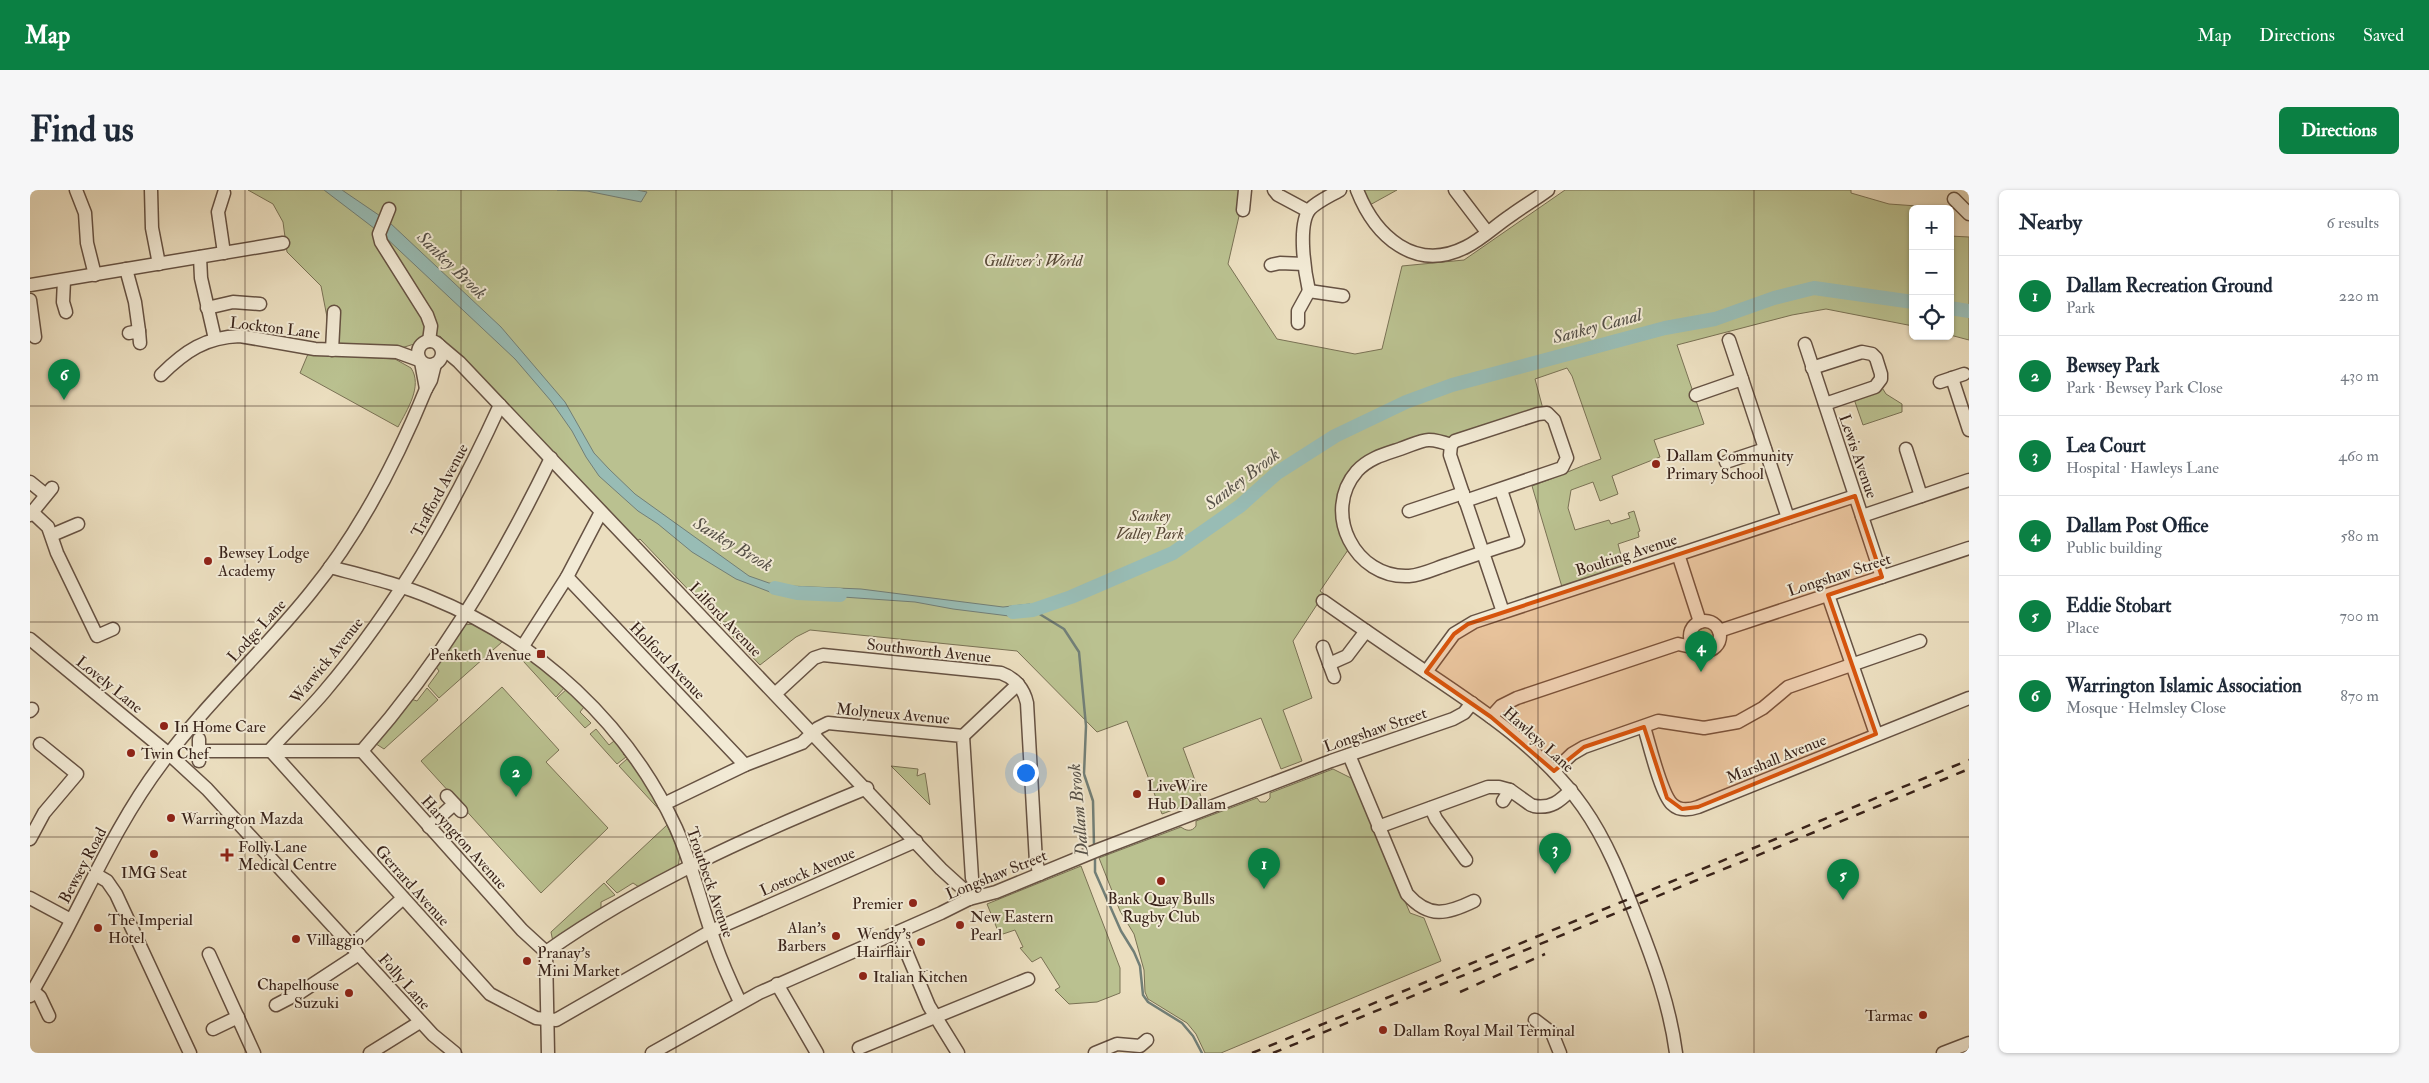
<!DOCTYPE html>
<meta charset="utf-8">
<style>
body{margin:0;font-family:"IM FELL Double Pica",serif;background:#f6f6f7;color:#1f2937}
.controls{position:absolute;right:15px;top:15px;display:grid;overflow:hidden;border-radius:8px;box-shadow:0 1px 4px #0004}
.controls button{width:45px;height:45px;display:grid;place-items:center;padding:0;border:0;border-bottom:1px solid #e0e1e3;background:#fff;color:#1f2937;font:25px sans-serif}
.you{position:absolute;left:995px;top:582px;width:18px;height:18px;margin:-12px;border:4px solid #fff;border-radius:50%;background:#1a73e8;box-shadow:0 0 0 8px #1a73e833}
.badge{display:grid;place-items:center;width:32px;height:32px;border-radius:50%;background:#0b8043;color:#fff;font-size:16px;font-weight:700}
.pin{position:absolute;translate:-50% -41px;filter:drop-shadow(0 1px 2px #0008)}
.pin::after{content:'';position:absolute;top:26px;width:18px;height:15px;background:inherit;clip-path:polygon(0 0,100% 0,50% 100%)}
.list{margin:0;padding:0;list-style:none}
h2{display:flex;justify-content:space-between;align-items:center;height:65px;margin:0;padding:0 20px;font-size:21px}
h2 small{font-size:16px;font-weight:400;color:#747a83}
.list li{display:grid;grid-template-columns:32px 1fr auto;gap:15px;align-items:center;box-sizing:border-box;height:80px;padding:0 20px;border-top:1px solid #e0e1e3}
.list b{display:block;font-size:19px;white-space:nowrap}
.list p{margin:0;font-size:16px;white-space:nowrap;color:#747a83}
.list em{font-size:16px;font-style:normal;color:#747a83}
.icon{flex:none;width:28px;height:28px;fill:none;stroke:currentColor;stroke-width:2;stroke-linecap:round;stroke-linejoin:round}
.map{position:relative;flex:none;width:1939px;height:863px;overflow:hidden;border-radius:8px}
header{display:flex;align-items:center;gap:30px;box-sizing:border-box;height:70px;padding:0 25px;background:#0b8043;color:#fff}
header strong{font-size:24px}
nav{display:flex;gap:28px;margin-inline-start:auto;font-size:18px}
.intro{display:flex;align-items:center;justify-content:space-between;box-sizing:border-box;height:120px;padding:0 30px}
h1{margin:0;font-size:35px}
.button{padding:12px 22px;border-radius:8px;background:#0b8043;color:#fff;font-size:18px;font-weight:700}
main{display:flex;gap:30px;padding:0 30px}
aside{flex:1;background:#fff;border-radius:8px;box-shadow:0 1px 4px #0004}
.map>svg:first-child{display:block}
.green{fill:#bac190;stroke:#7a7255}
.water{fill:#98bcb5;stroke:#727f77}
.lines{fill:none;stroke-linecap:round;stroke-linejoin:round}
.stream{stroke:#727f77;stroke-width:2.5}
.river{stroke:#98bcb5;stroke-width:14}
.minor-casing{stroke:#665243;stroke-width:15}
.minor{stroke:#f2ead5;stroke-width:12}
.rail{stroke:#39231a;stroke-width:2.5;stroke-dasharray:9 9;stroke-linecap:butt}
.marked{fill:#d6540d;fill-opacity:0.2;stroke:#d6540d;stroke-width:4;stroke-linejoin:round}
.grid{fill:none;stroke:#39231a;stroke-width:1;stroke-opacity:0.55}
.poi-dot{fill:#8f2418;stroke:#f2ead5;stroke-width:2}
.labels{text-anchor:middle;stroke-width:4;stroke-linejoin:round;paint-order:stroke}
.park-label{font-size:16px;font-style:italic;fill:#594a38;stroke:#f2ead5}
.street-label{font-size:16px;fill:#39231a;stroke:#f2ead5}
.poi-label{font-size:16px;fill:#39231a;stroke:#f2ead5;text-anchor:start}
.water-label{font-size:18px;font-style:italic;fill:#565148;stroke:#f2ead5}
</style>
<header>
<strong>Map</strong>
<nav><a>Map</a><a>Directions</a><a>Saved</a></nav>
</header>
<div class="intro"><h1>Find us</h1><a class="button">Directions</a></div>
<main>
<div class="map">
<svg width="1939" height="863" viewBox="0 0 1939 863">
<rect width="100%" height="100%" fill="#ebdebf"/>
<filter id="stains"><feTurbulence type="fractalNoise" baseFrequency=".004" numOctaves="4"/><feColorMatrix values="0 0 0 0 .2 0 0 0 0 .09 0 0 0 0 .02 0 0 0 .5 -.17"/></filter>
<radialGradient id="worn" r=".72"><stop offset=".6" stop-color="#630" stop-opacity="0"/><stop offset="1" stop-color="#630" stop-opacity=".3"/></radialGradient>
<g class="green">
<path d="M 218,0 L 1215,0 L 1198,74 L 1247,149 L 1325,164 L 1352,159 L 1372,76 L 1434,70 L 1535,0 L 1821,0 L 1821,3 L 1859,14 L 1901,17 L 1902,19 L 1883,19 L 1883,136 L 1796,119 L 1762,125 L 1647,155 L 1674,234 L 1624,250 L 1630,267 L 1582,286 L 1588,304 L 1570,311 L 1563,292 L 1541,300 L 1538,318 L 1545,340 L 1579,330 L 1581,334 L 1600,328 L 1598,323 L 1604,321 L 1610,341 L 1608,342 L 1609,347 L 1588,354 L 1592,369 L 1598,376 L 1532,397 L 1502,296 C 1526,288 1547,277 1571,269 L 1542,186 L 1537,178 L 1505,189 L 1513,219 L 1420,248 L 1395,245 L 1322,282 L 1312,344 L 1318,360 L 1290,401 L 1294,404 L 1263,451 L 1282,508 L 1253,520 L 1272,571 L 1251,579 L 1231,528 L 1153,558 L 1172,609 L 1132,624 L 1097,531 L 1067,542 L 987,461 L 780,440 L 766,447 L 730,475 L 610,349 L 605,352 L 410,146 L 368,159 L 296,154 L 297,127 L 291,96 L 257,62 L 253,32 L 243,14 Z"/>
<polygon points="1333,0 1367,0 1338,16"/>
<polygon points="1920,46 1939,47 1939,150 1920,145"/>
<path d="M 278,164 L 365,169 L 381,178 C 393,196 377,220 368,237 L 270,183 Z"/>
<polygon points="1851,196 1856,204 1872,214 1872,222 1833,235 1824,209"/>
<polygon points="445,434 472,452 409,508 398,496 409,481 406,477 432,435"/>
<circle cx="1675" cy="445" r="9"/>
<polygon points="486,457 536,496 526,507 483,460"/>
<polygon points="472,497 529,560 516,572 578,638 511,703 391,571"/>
<polygon points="397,498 408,510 354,559 343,552 381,509 387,511"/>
<polygon points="538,498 554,517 550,522 561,533 555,538 527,508"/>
<polygon points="566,539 579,555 584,551 596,562 593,564 596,567 587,574 560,544"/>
<polygon points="597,569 603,576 606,575 636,627 589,576"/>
<polygon points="861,576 888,579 887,586 895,583 900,615"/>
<path d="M 1303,579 L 1323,589 L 1380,723 L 1394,728 L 1411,771 L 1191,863 L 1175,863 L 1166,844 L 1157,833 L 1118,809 L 1115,802 L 1114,780 L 1104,744 L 1090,721 L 1069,668 L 1151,637 C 1156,641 1162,642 1166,636 L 1166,631 L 1227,608 L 1230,612 L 1236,612 L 1240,608 L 1240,603 Z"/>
<polygon points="637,635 650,664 648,678 609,697 603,693 587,703 576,692"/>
<polygon points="1051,676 1090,778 1090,803 1067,812 1039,814 1025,800 1030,797 1011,767 1002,772 990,758 993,757 985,740 973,744 968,741 957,714"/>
<polygon points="574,693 585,705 571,712 571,719 523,752 521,742"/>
</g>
<g class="water">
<polygon points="294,0 312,0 359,32 471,137 535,212 564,263 579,279 605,304 719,386 739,393 759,396 831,399 973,417 1000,414 1000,425 987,427 923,419 885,412 740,402 706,389 662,362 628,334 608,321 569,286 556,267 542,241 521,211 485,169 353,45"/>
<polygon points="527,0 607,0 617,2 611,12 557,1"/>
</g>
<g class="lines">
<g class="stream">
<polyline points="1003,420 1034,439 1049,462 1056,536 1054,584 1063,611 1064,656"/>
<polyline points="1065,667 1065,682 1091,741 1104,762 1110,776 1113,805 1118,812 1152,833 1163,846 1172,863"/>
</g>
<g class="river">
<polyline points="1920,118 1939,121"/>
<polyline points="745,398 767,403 810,405"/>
<polyline points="983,422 1003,420 1041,407 1143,363 1210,316 1247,283 1305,246 1376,212 1422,195 1635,138 1685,129 1744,108 1784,98 1883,112"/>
</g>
<g class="minor-casing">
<g id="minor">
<polyline points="46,0 55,23 57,53 65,85"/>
<polyline points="121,0 122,38 129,74"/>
<polyline points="1244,0 1248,5 1278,21"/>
<path d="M 1327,0 C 1345,46 1385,83 1436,57 C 1452,49 1465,36 1480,26 C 1492,17 1506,9 1518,0"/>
<polyline points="1425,0 1457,42"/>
<polyline points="1924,9 1939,24"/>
<polyline points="359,19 349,44 351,52 397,125 401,136 399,151"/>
<polyline points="1213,20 1215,0"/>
<polyline points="194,63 188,22 194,3"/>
<polyline points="170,67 171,88 185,149"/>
<polyline points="1241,75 1250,73 1274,74"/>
<polyline points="96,79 105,112 109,141"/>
<polyline points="34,90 33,112 36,122"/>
<polyline points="0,95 253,53"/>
<path d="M 1279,101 C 1275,83 1267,34 1280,19 C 1288,11 1300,6 1310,0"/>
<polyline points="0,110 5,147"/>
<polyline points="177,118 203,112 230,114"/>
<polyline points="1268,133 1268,121 1279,101 1313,106"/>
<polyline points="99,143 109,141 110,153"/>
<polyline points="1699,150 1712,189"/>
<circle cx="400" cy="163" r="12"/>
<polyline points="1775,154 1852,387"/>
<polyline points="410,156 429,172 911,679 933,699 939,709"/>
<polyline points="302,160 304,122"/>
<polyline points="391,172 396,199 401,190 405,174"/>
<polyline points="1782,178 1832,162 1842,164 1846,168 1851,184 1851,189 1845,197 1795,214"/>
<path d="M 131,185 C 155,161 176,147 210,146 L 285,159 L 367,162 L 389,170"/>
<polyline points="1922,188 1939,240"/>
<polyline points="1910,192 1934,184"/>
<polyline points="1666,205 1712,189 1758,328"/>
<path d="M 470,215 C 423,318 368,415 294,502 C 277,522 258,540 240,560 L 460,804 L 506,828 L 526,830 L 681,741 L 886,651"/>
<path d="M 1421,255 C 1396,246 1395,250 1370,259 C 1355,264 1339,268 1327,281 C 1291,322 1325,389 1379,386 C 1393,385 1406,378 1419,374 C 1442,366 1465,358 1488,351 L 1471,300"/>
<polyline points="1421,255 1425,251 1508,224 1517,223 1524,230 1537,268 1532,278 1435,311"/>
<polyline points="1421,255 1420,265 1473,422"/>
<polyline points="1876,259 1891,306"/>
<polyline points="1696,272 1735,259"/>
<polyline points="0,292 16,305"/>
<polyline points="1379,321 1433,303"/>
<polyline points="2,322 18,337 27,363 67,446 83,439"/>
<polyline points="0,325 22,298"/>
<polyline points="1832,326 1939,290"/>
<polyline points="22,345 48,334"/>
<polyline points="1648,364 1670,432"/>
<path d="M 300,377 C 334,386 369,394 402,408 C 508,451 598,534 646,638 C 663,676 671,715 685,753 C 692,773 701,793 710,812"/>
<polyline points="537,387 715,575"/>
<polyline points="1798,405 1846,544"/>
<path d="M 1293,411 C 1327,435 1362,459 1396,482 C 1453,520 1513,560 1553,617 C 1577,651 1592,690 1607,729 C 1624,772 1640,817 1646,863"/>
<circle cx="1675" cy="446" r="15"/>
<polyline points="1689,441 1939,358"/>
<polyline points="0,449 139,564 177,599 403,845 425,863"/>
<polyline points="493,456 537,387 571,322"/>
<polyline points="1293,457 1304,487"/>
<polyline points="1299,474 1317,466 1336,441"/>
<polyline points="1396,482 1424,444 1444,432 1825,306"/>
<path d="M 745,504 L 784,468 L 793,465 L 971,483 C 985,488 994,499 997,513 L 1006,672 L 1010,684"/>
<polyline points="0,521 2,519"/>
<polyline points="1461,527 1471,516 1487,508 1648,454 1666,458"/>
<path d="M 1614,537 C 1619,553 1631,604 1642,614 C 1649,621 1659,620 1668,617 L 1939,508"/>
<polyline points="933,546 988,494"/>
<polyline points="169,549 169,571"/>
<polyline points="169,561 332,561"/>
<path d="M 332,561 C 412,470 468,377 521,268"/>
<polyline points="332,561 492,740 516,762"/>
<path d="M 1319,565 L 1377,704 C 1399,729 1417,724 1444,711"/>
<polyline points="1524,581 1542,564 1554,557 1628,531 1674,538 1708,532 1733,518 1758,497 1890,451"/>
<polyline points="417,606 431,621"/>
<polyline points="1473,611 1480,600 1501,615"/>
<polyline points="634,614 715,575 772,553 788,538 798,533 933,546 942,688"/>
<path d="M 1504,616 C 1521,619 1530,611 1541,600"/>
<polyline points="1401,618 1406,629 1436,670"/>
<polyline points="399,637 424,614"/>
<polyline points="1348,637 1458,597 1469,597 1480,600"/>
<polyline points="0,649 14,623 47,584 10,554"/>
<polyline points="65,684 77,691 86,704 160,863"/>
<polyline points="0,708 41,730"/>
<polyline points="868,742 899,816 928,863"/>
<polyline points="322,755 373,708"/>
<path d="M 516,762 C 615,692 724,644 837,598"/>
<polyline points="516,762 518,863"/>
<polyline points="179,764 224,863"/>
<polyline points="747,794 787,863"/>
<polyline points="3,801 10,807 19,826"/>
<path d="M 0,806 C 13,783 26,760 38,737 C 67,681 94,623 132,573 C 177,512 234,461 281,402 C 330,342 367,270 396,199"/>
<polyline points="246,815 271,802 329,764"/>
<polyline points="1505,830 1522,843 1530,863"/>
<polyline points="183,839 208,827"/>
<polyline points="829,858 998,789"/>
<polyline points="340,863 390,832"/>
<polyline points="622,863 729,803 911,723 939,709 966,702 1068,660 1301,571 1423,529 1434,523 1442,513"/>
<polyline points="1065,863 1087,854 1110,856 1117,850"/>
<polyline points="1913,863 1939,853"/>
</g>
</g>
<use href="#minor" class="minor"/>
<g class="rail">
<polyline points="1430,802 1515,764"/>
<polyline points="1222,863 1939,570"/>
<polyline points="1243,863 1939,579"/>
</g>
</g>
<path class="marked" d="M 1825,306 L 1852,387 L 1798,405 L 1846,544 L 1668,617 L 1652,619 L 1637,608 L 1614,537 L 1554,557 L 1524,581 L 1461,527 L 1396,482 L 1424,444 L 1438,434 Z"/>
<path class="grid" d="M 215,0 L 215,863M 431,0 L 431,863M 646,0 L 646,863M 862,0 L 862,863M 1077,0 L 1077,863M 1293,0 L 1293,863M 1508,0 L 1508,863M 1724,0 L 1724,863M 0,216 L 1939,216M 0,432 L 1939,432M 0,647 L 1939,647"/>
<g class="poi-dot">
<circle cx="1626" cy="274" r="5"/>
<circle cx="178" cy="371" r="5"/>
<rect x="506" y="459" width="10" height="10" rx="2.5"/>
<circle cx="134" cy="536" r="5"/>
<circle cx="101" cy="563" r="5"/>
<circle cx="1107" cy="604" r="5"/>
<circle cx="141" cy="628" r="5"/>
<circle cx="124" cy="664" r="5"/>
<path d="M194.5 657.5h5v5h5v5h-5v5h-5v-5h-5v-5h5z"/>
<circle cx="1131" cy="691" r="5"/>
<circle cx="883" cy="713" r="5"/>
<circle cx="930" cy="735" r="5"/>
<circle cx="68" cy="738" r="5"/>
<circle cx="806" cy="746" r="5"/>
<circle cx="266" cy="749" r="5"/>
<circle cx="891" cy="752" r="5"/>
<circle cx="497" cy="771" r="5"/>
<circle cx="833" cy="786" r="5"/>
<circle cx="319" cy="803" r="5"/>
<circle cx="1893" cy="825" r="5"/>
<circle cx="1353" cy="840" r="5"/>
</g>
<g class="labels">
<g class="park-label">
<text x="1003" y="76">Gulliver's World</text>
<text x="1120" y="331">Sankey<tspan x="1120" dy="18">Valley Park</tspan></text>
</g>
<g class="street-label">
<text transform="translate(245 137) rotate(7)" y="6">Lockton Lane</text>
<text transform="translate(1829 266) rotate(71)" y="6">Lewis Avenue</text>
<text transform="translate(409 300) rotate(-62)" y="6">Trafford Avenue</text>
<text transform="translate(1596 364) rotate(-18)" y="6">Boulting Avenue</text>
<text transform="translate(1809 384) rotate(-18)" y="6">Longshaw Street</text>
<text transform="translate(696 429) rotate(46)" y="6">Lilford Avenue</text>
<text transform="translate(226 440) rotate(-48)" y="6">Lodge Lane</text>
<text transform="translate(899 460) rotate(6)" y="6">Southworth Avenue</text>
<text transform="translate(296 470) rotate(-51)" y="6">Warwick Avenue</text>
<text transform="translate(638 470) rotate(46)" y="6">Holford Avenue</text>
<text transform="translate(80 494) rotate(39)" y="6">Lovely Lane</text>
<text transform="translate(863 523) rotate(5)" y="6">Molyneux Avenue</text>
<text transform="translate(1345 539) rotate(-19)" y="6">Longshaw Street</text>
<text transform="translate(1509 549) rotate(42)" y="6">Hawleys Lane</text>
<text transform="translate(1746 568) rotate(-22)" y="6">Marshall Avenue</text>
<text transform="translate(435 652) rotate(48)" y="6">Haryngton Avenue</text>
<text transform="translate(52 675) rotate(-62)" y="6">Bewsey Road</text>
<text transform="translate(777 681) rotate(-23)" y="6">Lostock Avenue</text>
<text transform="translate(966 684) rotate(-22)" y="6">Longshaw Street</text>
<text transform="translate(681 692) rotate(71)" y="6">Troutbeck Avenue</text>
<text transform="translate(383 695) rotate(48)" y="6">Gerrard Avenue</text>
<text transform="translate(375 791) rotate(48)" y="6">Folly Lane</text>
</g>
<g class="poi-label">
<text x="1636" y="271">Dallam Community<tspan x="1636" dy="18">Primary School</tspan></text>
<text x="188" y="368">Bewsey Lodge<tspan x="188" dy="18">Academy</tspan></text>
<text x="501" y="470" text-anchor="end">Penketh Avenue</text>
<text x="144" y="542">In Home Care</text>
<text x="111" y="569">Twin Chef</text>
<text x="1117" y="601">LiveWire<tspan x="1117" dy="18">Hub Dallam</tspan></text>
<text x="151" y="634">Warrington Mazda</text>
<text x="208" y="662">Folly Lane<tspan x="208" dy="18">Medical Centre</tspan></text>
<text x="124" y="688" text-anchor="middle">IMG Seat</text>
<text x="1131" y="714" text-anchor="middle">Bank Quay Bulls<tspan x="1131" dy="18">Rugby Club</tspan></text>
<text x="873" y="719" text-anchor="end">Premier</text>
<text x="940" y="732">New Eastern<tspan x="940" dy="18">Pearl</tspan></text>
<text x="78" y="735">The Imperial<tspan x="78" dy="18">Hotel</tspan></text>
<text x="796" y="743" text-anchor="end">Alan's<tspan x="796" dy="18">Barbers</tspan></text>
<text x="881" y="749" text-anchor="end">Wendy's<tspan x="881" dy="18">Hairflair</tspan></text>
<text x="276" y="755">Villaggio</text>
<text x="507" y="768">Pranay's<tspan x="507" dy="18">Mini Market</tspan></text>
<text x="843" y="792">Italian Kitchen</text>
<text x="309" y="800" text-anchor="end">Chapelhouse<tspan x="309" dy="18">Suzuki</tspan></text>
<text x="1883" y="831" text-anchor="end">Tarmac</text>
<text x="1363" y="846">Dallam Royal Mail Terminal</text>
</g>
<g class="water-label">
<text transform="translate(422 75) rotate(44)" y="6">Sankey Brook</text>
<text transform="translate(1567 136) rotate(-15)" y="6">Sankey Canal</text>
<text transform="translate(1212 289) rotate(-37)" y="6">Sankey Brook</text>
<text transform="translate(703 354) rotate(31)" y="6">Sankey Brook</text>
<text transform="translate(1048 620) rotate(-95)" y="6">Dallam Brook</text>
</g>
</g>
<rect width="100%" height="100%" filter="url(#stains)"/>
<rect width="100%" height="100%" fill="url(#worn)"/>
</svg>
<div class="controls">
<button>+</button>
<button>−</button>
<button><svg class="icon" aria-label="locate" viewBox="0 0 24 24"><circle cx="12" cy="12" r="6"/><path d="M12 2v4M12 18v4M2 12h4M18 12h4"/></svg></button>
</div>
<div class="you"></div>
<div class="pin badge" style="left:1234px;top:699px">1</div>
<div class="pin badge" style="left:486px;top:607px">2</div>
<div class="pin badge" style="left:1525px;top:684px">3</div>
<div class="pin badge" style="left:1671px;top:482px">4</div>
<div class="pin badge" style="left:1813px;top:710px">5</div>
<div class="pin badge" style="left:34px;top:210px">6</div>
</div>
<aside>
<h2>Nearby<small>6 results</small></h2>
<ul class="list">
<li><span class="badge">1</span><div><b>Dallam Recreation Ground</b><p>Park</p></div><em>220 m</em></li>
<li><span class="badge">2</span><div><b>Bewsey Park</b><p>Park · Bewsey Park Close</p></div><em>430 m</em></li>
<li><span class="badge">3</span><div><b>Lea Court</b><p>Hospital · Hawleys Lane</p></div><em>460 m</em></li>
<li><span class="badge">4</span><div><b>Dallam Post Office</b><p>Public building</p></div><em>580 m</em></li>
<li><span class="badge">5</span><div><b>Eddie Stobart</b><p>Place</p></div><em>700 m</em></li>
<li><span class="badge">6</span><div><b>Warrington Islamic Association</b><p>Mosque · Helmsley Close</p></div><em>870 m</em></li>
</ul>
</aside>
</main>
